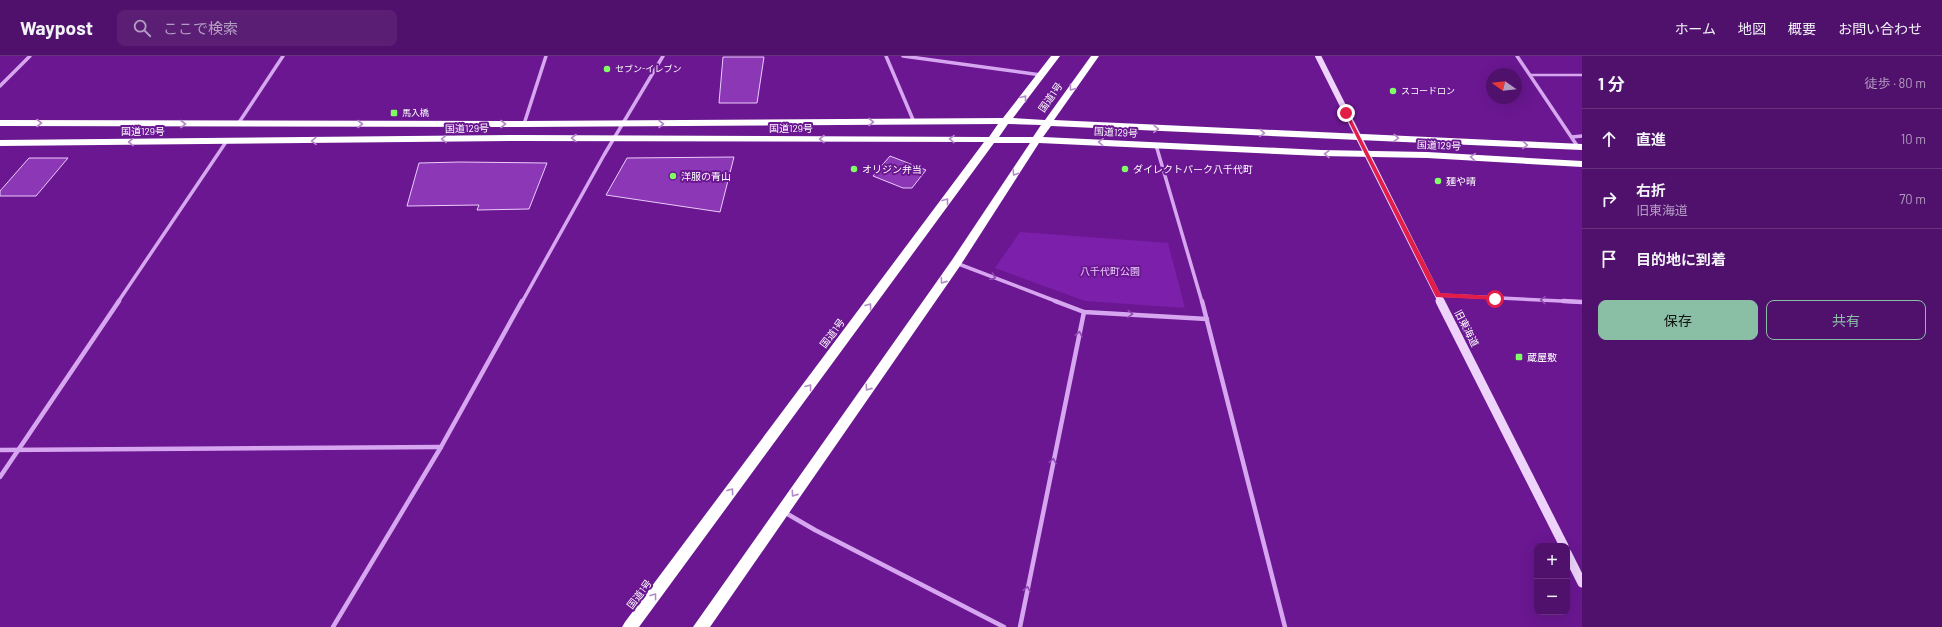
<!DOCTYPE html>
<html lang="ja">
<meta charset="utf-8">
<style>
body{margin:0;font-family:Barlow,"Noto Sans JP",sans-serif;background:#5a1f75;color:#f1f3f6}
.controls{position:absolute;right:12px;bottom:12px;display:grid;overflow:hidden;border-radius:8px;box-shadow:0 4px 16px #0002}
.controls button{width:36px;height:36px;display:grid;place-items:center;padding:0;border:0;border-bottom:1px solid #673180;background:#50116d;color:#f1f3f6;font:20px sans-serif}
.compass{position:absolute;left:1486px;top:12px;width:36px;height:36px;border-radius:50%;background:#50116d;box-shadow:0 4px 16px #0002;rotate:284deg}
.stop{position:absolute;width:12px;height:12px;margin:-9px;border:3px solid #e11d48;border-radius:50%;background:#fff}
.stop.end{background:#e11d48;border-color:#fff;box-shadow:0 1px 4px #0008}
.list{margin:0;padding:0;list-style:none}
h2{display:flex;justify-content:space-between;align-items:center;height:52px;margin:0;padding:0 16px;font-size:17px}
h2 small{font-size:13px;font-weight:400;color:#b49dc2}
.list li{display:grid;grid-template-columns:26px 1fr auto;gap:12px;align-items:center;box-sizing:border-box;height:60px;padding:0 16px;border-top:1px solid #673180}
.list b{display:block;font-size:15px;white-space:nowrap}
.list p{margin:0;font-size:13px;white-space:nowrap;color:#b49dc2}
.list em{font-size:13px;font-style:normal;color:#b49dc2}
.actions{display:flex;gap:8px;padding:12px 16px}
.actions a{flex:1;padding:9px 0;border:1px solid #8abfa5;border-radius:8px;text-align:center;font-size:14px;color:#8abfa5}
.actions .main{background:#8abfa5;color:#111}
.icon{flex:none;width:22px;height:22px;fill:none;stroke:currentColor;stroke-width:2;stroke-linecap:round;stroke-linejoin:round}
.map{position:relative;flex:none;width:1582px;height:571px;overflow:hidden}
header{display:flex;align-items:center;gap:24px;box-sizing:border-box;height:56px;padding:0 20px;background:#50116d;border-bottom:1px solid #673180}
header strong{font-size:19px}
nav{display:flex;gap:22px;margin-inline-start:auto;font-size:14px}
.search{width:280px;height:36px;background:#5a1f75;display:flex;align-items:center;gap:10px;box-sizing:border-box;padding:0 14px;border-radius:8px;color:#b49dc2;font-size:15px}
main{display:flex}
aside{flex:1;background:#50116d}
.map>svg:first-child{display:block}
.green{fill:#7c20ab}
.building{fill:#8b37b6;stroke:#ebccfb}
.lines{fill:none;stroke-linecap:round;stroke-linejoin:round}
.lane{stroke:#d7a6f0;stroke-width:2.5}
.street-far1{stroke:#d7a6f0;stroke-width:3.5}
.street{stroke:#d7a6f0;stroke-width:4.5}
.secondary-far1{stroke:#eed4fb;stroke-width:6}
.secondary{stroke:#eed4fb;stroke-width:9}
.highway{fill:#fff;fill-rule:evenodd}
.oneway{stroke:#b48bc8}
.oneway2{stroke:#9049b2}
.route{fill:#e11d48}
.poi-dot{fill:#80ff65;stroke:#6a1791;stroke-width:1.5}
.labels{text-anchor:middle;stroke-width:4;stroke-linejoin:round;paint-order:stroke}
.far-poi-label{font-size:9px;fill:#fff;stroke:#6a1791;text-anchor:start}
.street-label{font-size:10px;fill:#fff;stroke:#6a1791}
.poi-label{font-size:10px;fill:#fff;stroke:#6a1791;text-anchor:start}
.park-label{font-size:10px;fill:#ebccfb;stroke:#6a1791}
</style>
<header>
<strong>Waypost</strong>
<div class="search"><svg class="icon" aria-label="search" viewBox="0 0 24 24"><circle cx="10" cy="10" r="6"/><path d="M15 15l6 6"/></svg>ここで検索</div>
<nav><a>ホーム</a><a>地図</a><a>概要</a><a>お問い合わせ</a></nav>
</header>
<main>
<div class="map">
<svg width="1582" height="571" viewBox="0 0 1582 571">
<rect width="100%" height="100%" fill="#6a1791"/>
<polygon class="green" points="1020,176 1168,187 1185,252 1085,245 995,212"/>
<g class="building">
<polygon points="723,1 764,1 757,47 719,47"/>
<polygon points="890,100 926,114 912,132 903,132 873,120"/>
<polygon points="734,101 720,156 606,139 627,102"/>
<polygon points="29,102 68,102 36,140 0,140 0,135"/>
<polygon points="460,106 547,107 529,153 477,154 479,149 407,150 419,107"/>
</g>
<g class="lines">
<polyline class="lane" points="1530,19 1582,19"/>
<g class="street-far1">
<polyline points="886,0 914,66"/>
<polyline points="903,0 1041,19"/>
<polyline points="1517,0 1578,91"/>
<polyline points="0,30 30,0"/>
<polyline points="238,68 283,0"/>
<polyline points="524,68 546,0"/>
<polyline points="1572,81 1582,80"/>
<polyline points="1156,89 1202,246"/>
<polyline points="956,207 1058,246"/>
<polyline points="1438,239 1582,246"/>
<polyline points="118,246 226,86"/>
<polyline points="522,246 604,99 663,0"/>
</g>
<g class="street">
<polyline points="1055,245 1084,256 1207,263"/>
<polyline points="1202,245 1285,571"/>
<polyline points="1563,245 1582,246"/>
<polyline points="0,394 441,391"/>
<polyline points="0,421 119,245"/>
<polyline points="784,456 815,474 1004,571"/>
<polyline points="333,571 441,391 522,245"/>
<polyline points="1020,571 1084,256"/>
</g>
<polyline class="secondary-far1" points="1318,0 1441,246"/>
<g class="secondary">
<polyline points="1440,245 1564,490"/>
<polyline points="1567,497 1582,527"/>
</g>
<path class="highway" d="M 1051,0 L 1060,0 L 1013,62 L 1045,64 L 1091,0 L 1099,0 L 1054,64 L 1582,88 L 1582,94 L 1051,70 L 1043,81 L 1321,94 L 1427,96 L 1582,105 L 1582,111 L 1427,102 L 1321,100 L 1039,87 L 960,210 L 710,571 L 693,571 L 952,204 L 1030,87 L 994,87 L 639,571 L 622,571 L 625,566 L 984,86 L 519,85 L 0,90 L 0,84 L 519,79 L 989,81 L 998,68 L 524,71 L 0,70 L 0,64 L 524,65 L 1003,62 ZM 1008,68 L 1041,69 L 1033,81 L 999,81 Z"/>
</g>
<defs><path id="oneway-chevron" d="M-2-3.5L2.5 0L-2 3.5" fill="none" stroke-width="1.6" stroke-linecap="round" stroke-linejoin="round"/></defs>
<g class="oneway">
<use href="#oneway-chevron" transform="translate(1072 32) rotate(127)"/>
<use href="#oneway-chevron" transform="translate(1024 42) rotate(-52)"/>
<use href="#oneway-chevron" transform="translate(871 66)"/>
<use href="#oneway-chevron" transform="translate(39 67)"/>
<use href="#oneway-chevron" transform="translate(183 68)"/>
<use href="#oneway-chevron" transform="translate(360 68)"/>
<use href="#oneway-chevron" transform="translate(503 68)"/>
<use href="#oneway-chevron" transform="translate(661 68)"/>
<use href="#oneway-chevron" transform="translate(1156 73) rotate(2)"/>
<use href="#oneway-chevron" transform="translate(1262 77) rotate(2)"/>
<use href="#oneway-chevron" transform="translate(574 82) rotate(-180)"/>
<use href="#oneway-chevron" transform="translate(1396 82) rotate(3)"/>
<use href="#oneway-chevron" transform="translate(444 83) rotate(179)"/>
<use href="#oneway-chevron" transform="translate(822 83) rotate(180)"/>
<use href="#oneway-chevron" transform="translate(952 83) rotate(-179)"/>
<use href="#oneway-chevron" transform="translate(314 85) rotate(179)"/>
<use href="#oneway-chevron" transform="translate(131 86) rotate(180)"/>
<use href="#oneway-chevron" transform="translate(1101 86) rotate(-177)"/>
<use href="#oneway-chevron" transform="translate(1525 89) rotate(3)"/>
<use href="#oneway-chevron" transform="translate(1327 98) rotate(-179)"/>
<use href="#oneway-chevron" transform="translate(1473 101) rotate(-177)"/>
<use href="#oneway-chevron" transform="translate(1015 117) rotate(123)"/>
<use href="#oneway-chevron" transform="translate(946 145) rotate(-53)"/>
<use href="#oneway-chevron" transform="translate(943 225) rotate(125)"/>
<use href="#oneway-chevron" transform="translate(869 250) rotate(-53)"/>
<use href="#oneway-chevron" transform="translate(809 331) rotate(-53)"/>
<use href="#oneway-chevron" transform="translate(868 332) rotate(125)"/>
<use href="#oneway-chevron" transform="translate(731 435) rotate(-53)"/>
<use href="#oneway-chevron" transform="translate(794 438) rotate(125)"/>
<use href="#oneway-chevron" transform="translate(654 540) rotate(-53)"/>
</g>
<g class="oneway2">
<use href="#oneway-chevron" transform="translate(993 221) rotate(21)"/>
<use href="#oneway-chevron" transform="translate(1543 244) rotate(-178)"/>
<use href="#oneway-chevron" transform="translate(1130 258) rotate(3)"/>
<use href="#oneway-chevron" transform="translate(1079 278) rotate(-79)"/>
<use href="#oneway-chevron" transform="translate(1053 405) rotate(-79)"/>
<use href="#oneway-chevron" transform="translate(1027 533) rotate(-79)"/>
</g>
<polygon class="route" points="1344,56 1348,57 1440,237 1495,240 1497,241 1497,244 1436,241"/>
<g class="poi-dot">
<circle cx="607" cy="13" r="4"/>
<circle cx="1393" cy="35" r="4"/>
<rect x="390" y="53" width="8" height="8" rx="2"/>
<circle cx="854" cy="113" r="4"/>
<circle cx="1125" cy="113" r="4"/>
<circle cx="673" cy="120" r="4"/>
<circle cx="1438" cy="125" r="4"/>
<rect x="1515" y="297" width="8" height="8" rx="2"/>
</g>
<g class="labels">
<g class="far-poi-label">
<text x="615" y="16">セブン-イレブン</text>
<text x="1401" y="38">スコードロン</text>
<text x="402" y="60">馬入橋</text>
</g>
<g class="street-label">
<text transform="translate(1050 41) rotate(-55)" y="4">国道1号</text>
<text transform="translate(467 72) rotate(-1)" y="4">国道129号</text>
<text x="791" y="76">国道129号</text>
<text x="143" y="79">国道129号</text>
<text transform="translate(1116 76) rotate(3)" y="4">国道129号</text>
<text transform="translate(1439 89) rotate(2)" y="4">国道129号</text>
<text transform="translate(1467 272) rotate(63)" y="4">旧東海道</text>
<text transform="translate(832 277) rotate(-53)" y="4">国道1号</text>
<text transform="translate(639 538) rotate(-53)" y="4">国道1号</text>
</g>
<g class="poi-label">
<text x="862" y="117">オリジン弁当</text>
<text x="1133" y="117">ダイレクトパーク八千代町</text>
<text x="681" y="124">洋服の青山</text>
<text x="1446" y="129">麺や晴</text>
<text x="1527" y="305">蔵屋敷</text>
</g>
<g class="park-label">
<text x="1110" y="219">八千代町公園</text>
</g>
</g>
</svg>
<div class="controls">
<button>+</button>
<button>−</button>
</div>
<svg class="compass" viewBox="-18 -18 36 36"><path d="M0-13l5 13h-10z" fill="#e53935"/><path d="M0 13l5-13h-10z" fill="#b49dc2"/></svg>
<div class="stop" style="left:1495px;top:243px"></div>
<div class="stop end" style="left:1346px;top:57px"></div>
</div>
<aside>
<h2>1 分<small>徒歩 · 80 m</small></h2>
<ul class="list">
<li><svg class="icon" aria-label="ahead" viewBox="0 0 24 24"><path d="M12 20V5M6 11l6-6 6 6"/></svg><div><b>直進</b></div><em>10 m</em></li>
<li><svg class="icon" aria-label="right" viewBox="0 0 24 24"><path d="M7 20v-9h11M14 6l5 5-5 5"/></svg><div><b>右折</b><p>旧東海道</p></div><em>70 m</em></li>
<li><svg class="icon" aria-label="arrive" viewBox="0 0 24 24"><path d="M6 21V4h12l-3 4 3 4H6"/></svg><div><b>目的地に到着</b></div></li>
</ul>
<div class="actions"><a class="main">保存</a><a>共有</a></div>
</aside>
</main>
